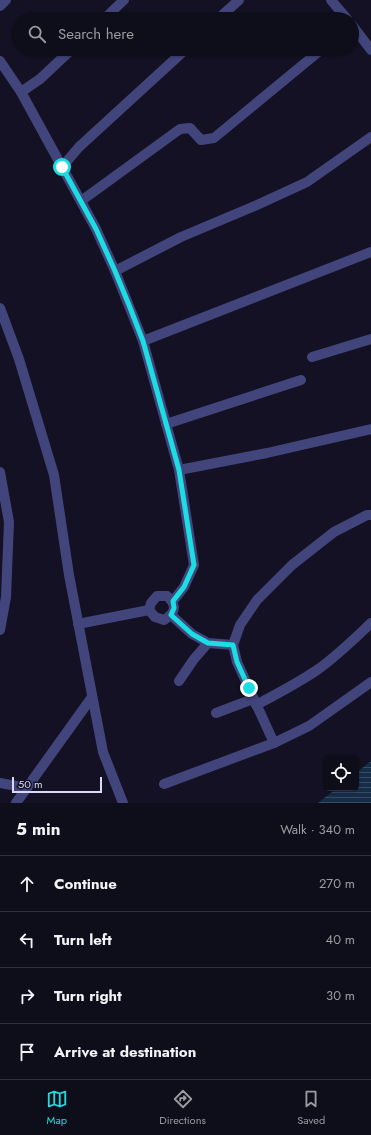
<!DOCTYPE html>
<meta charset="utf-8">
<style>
body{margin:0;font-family:Jost,sans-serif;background:#171623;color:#f1f3f6}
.controls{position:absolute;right:12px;bottom:12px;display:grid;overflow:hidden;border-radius:6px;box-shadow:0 1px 3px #0004}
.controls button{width:36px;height:36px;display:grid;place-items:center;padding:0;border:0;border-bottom:1px solid #2e2d39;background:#0e0d1a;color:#f1f3f6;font:20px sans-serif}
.scale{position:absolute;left:12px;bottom:10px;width:90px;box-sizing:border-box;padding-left:4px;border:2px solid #dad9fa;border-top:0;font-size:11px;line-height:14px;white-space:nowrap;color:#dad9fa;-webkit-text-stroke:3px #131123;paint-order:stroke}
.stop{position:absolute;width:12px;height:12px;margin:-9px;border:3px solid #1cdee2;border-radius:50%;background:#fff}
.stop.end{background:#1cdee2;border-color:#fff;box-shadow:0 1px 4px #0008}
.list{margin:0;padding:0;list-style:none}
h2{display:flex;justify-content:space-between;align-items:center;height:52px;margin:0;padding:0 16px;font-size:17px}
h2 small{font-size:13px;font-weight:400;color:#9b9ca2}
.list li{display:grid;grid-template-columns:26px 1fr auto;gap:12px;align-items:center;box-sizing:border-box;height:56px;padding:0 16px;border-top:1px solid #2e2d39}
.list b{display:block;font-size:15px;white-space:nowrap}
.list em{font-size:13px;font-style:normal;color:#9b9ca2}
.icon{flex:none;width:22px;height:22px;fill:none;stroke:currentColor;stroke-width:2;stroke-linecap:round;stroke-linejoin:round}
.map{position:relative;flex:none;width:371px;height:803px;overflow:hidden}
.search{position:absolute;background:#0e0d1a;box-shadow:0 1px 3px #0004;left:12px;right:12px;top:12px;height:44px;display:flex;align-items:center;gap:10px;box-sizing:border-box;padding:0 14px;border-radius:22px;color:#9b9ca2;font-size:15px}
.sheet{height:276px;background:#0e0d1a}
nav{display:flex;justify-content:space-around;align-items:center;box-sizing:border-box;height:56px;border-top:1px solid #2e2d39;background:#0e0d1a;font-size:11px;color:#9b9ca2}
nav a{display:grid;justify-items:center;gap:2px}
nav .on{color:#1cdee2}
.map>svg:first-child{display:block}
.water{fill:url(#water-rules)}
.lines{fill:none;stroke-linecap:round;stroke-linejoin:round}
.minor{stroke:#42457c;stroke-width:10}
.route{stroke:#1cdee2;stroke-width:5}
</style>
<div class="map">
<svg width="371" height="803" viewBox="0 0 371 803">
<defs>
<pattern id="water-rules" width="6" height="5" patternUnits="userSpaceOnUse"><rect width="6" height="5" fill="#162d48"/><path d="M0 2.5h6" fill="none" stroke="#374b63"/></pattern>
</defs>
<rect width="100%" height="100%" fill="#131123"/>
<polygon class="water" points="371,761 371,803 318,803 337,788 356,788 356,773"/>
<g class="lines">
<g class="minor">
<polyline points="331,0 347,19"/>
<polyline points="0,6 6,0"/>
<polyline points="104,19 124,0"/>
<polyline points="218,19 239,0"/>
<polyline points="352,25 371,50"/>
<polyline points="0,61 21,92 96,229 115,271 143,341 179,470 194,565 184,587 173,601"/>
<polyline points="21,92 40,79 72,49"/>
<polyline points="62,167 79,147 186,49"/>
<polyline points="81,201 180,129 190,128 201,140 214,138 322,49"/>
<polyline points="115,271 181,237 257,205 307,182 371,137"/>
<polyline points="0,308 19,359 54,475 69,575 103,752 123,803"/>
<polyline points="143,341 371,252"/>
<polyline points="312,357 371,339"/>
<polyline points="166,424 301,380"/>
<polyline points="179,470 267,453 371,429"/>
<polyline points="0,472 9,522 6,597 0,630"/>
<path d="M 157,596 L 167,596 C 178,606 175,613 164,620 L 155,617 L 149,610 L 151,603 Z"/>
<polyline points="171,615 192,634 208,643 233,645"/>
<polyline points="78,624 149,610"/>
<polyline points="179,681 194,659 208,643"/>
<path d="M 256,705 C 277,694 298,683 317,670 C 337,656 354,639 371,623"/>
<polyline points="216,713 253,699"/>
<polyline points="274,743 237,662 233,645 240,625 257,600 292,565 334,532 367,515 371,515"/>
<polyline points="0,783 27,788"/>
<polyline points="164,784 274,743 309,726 371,682"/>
<polyline points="16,803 92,697"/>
</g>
</g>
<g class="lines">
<polyline class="route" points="62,167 96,229 115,271 129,305 143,341 179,470 194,565 184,587 173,601 174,608 171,615 192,634 208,643 233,645 237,662 249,688"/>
</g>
</svg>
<div class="controls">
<button><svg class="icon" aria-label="locate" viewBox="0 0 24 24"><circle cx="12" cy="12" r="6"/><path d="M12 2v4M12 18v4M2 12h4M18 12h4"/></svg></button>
</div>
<div class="scale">50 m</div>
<div class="stop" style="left:62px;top:167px"></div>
<div class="stop end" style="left:249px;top:688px"></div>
<div class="search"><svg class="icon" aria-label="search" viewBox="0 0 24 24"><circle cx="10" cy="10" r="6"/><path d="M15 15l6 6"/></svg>Search here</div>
</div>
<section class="sheet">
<h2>5 min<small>Walk · 340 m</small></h2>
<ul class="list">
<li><svg class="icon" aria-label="ahead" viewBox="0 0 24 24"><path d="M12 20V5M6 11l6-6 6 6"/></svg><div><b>Continue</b></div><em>270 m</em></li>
<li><svg class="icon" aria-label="left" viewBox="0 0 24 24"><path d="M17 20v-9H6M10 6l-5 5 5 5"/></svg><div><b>Turn left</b></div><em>40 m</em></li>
<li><svg class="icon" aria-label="right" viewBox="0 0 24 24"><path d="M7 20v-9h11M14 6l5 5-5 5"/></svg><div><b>Turn right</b></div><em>30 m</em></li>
<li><svg class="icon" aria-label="arrive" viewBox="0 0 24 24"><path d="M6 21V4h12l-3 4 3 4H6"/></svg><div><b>Arrive at destination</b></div></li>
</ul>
</section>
<nav>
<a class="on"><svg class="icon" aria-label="map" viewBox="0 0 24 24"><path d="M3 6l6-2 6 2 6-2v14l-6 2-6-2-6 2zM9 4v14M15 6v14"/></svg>Map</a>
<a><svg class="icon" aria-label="directions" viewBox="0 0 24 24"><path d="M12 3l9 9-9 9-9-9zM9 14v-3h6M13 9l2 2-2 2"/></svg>Directions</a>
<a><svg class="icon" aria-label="saved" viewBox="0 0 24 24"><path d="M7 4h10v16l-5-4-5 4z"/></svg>Saved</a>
</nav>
